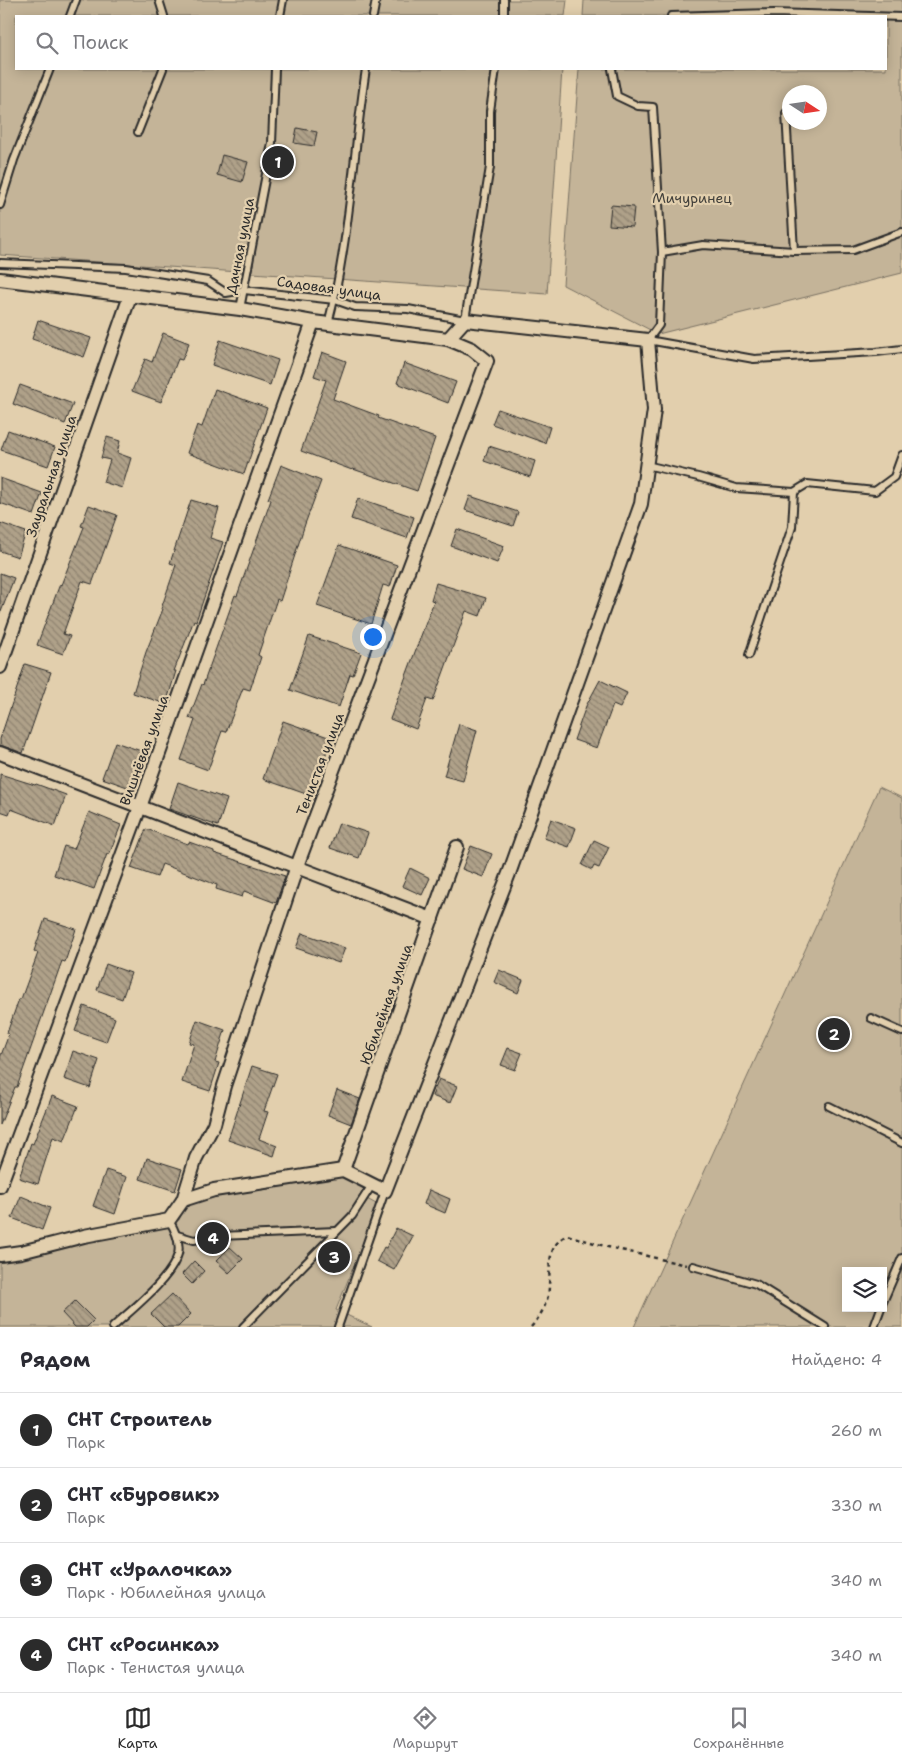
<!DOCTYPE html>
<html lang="ru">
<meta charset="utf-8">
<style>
body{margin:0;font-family:"Shantell Sans",sans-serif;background:#f7f7f7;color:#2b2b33}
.controls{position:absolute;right:15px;bottom:15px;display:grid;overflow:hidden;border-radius:0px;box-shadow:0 2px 12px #0003}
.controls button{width:45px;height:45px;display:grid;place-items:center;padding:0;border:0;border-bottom:1px solid #e1e1e2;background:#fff;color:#2b2b33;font:25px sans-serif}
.compass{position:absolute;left:782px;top:85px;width:45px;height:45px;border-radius:50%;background:#fff;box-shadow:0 2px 12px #0003;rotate:102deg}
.you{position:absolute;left:372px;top:636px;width:18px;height:18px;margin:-12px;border:4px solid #fff;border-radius:50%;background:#1a73e8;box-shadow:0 0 0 8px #1a73e833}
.badge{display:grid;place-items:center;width:32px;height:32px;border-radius:50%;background:#2b2b2b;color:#fff;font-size:16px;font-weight:700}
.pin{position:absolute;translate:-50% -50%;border:2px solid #fff;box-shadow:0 1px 5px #0006}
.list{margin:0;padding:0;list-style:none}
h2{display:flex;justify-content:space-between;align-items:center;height:65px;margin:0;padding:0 20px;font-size:21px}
h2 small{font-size:16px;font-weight:400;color:#7c7c81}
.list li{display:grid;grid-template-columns:32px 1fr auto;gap:15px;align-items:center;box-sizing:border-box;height:75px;padding:0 20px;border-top:1px solid #e1e1e2}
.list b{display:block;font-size:19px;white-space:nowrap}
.list p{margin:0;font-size:16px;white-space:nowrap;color:#7c7c81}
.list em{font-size:16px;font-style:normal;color:#7c7c81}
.icon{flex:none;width:28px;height:28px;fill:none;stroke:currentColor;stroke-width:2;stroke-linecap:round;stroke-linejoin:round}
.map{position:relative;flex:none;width:902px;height:1327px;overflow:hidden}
.search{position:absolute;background:#fff;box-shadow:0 2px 12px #0003;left:15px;right:15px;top:15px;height:55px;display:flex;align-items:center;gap:12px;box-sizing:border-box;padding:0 18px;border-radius:0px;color:#7c7c81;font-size:19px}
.sheet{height:365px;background:#fff}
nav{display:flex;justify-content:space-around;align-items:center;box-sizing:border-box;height:70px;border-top:1px solid #e1e1e2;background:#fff;font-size:14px;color:#7c7c81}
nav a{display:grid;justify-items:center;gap:2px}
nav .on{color:#2b2b2b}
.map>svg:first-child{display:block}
.garden{fill:#c4b498;stroke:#787062;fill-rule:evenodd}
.building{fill:url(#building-back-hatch);stroke:#2b2b2b}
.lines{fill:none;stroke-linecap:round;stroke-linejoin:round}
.lane-casing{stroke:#2b2b2b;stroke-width:10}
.street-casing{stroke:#2b2b2b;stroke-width:16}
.path{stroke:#2b2b2b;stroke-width:2.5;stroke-dasharray:4 4;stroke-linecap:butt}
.lane{stroke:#e2cfad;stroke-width:6}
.street{stroke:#e2cfad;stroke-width:12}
.labels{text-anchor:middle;stroke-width:4.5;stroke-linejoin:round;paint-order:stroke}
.park-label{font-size:14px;fill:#42403b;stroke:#e2cfad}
.street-label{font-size:14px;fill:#2b2b2b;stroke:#e2cfad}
</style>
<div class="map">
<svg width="902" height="1327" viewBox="0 0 902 1327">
<defs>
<pattern id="building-back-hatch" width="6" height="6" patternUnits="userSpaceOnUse" patternTransform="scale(1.25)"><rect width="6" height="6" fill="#afa189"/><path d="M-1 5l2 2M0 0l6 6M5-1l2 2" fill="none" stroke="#8f8370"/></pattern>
</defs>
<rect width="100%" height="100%" fill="#e2cfad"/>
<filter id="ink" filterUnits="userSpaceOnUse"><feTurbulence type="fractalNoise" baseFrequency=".02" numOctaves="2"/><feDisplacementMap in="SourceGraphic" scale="10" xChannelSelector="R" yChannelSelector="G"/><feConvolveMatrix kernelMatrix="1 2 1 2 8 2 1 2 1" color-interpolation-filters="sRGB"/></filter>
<g filter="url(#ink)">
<g class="garden">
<polygon points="0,0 567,0 565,16 16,16 16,69 562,69 547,294 0,255"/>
<path d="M 584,0 L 902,0 L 902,273 L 658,334 L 563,285 L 579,69 L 886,69 L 886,16 L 583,16 ZM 790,92 L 820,92 L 820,122 L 790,122 Z"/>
<path d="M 879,787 L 902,798 L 902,1327 L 634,1327 ZM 846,1271 L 883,1271 L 883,1308 L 846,1308 Z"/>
<polygon points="341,1173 362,1186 367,1199 378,1205 336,1310 372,1327 0,1327 0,1258 13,1256 179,1220 186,1202"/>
</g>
<g class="building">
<polygon points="297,128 317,132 314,146 294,143"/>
<polygon points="222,155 248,162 242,182 217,175"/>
<polygon points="611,205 634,207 632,227 609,225"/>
<polygon points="38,320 91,338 84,357 32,339"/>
<polygon points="163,333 189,343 182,360 178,359 161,402 132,391 145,359 152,362"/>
<polygon points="220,340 278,360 270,385 212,365"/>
<polygon points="322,352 346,361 333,399 379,416 378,418 435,438 417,491 353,469 352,470 301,451 326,380 314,376"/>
<polygon points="404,363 456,382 448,403 397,383"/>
<polygon points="20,385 73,404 65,424 13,404"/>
<polygon points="215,389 267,408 244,474 187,453 197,425 202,427"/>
<polygon points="498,409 550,427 545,443 492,424"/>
<polygon points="8,430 55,447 48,466 1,450"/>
<polygon points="107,437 120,441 117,453 131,458 122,488 103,482 110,460 101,458"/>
<polygon points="489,446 535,461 530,477 484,461"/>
<polygon points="281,465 321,481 305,524 280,601 277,599 258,655 261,657 250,690 243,688 226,732 222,731 208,770 181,760 195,720 189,718 202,684 203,685 235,595 237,596 271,500 268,499"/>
<polygon points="0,478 42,493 34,515 0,503"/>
<polygon points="470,496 518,512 513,526 465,510"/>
<polygon points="358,498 414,517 407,538 351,519"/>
<polygon points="191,500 219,508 210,538 223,542 196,621 194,620 174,671 176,671 166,704 133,693 146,652 163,609 161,609 176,565 170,563"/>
<polygon points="89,505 117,515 92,584 82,581 63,634 70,636 63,654 37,645 60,584 61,585 84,527 81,526"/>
<polygon points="0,523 26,532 18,557 0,551"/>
<polygon points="457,529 504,546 497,563 451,546"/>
<polygon points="339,545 397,565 390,587 383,585 371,624 317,606"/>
<polygon points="0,573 14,578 1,612 0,612"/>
<polygon points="436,583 486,598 480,616 466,611 433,701 427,699 416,729 390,719 434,601 431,600"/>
<polygon points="309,636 361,653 353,675 350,674 339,707 290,690"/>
<polygon points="25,664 51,672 23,753 0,745 0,739"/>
<polygon points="600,680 627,693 620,708 613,705 597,748 574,740 586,706"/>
<polygon points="283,721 331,738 324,760 321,759 309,795 263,779"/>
<polygon points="459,724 477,730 463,781 444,776"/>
<polygon points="115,742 144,752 130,788 102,778"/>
<polygon points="0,774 35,785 36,784 66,795 55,826 11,809 9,814 0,811"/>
<polygon points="178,782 227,799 218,826 169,809"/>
<polygon points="89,812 121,825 109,855 107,854 94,889 54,875 64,846 74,849"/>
<polygon points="551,819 576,828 569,847 544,838"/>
<polygon points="339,823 368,833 359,858 330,848"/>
<polygon points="146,829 188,844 189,842 214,851 214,853 285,876 276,903 244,891 242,897 216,889 217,885 162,864 157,877 131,868"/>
<polygon points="594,840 609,847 599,868 594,866 592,870 582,865"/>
<polygon points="471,846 492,854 483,877 462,869"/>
<polygon points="410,868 430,878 422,895 402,886"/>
<polygon points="45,919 76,929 65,962 62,961 17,1087 15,1087 0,1125 0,1058 9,1034 7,1033 19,999 21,999 38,953 34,951"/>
<polygon points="302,933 345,948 339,963 296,948"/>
<polygon points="106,964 131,973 122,999 97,990"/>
<polygon points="499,970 523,980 518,993 494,982"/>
<polygon points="84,1006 115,1018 106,1042 75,1031"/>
<polygon points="197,1020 225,1030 215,1062 219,1063 210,1091 182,1082 194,1044 189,1043"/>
<polygon points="508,1048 522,1053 515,1070 501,1065"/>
<polygon points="73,1051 99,1060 90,1088 64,1079"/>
<polygon points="252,1066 277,1074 264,1111 268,1112 259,1139 277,1146 274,1156 228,1140"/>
<polygon points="439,1079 457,1086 450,1103 432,1096"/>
<polygon points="337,1090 360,1099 351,1124 328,1115"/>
<polygon points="52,1096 78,1106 64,1141 53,1137 38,1184 19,1178 31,1143 33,1144"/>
<polygon points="147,1158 182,1169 175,1191 140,1179"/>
<polygon points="106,1170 127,1177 115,1214 93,1206"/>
<polygon points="429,1190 450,1199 445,1213 424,1204"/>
<polygon points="21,1196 50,1208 42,1230 12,1218"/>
<polygon points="396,1228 413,1236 394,1270 377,1261 384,1247 386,1248"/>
<polygon points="230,1247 243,1259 229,1273 216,1261"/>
<polygon points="194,1261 204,1271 192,1284 182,1274"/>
<polygon points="172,1294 191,1314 178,1327 164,1327 151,1314"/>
<polygon points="75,1301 94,1320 87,1327 75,1327 62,1313"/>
</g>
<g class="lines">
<g class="lane-casing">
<g id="lane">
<polyline points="159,0 164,16"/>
<polyline points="70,16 76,0"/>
<polyline points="280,16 283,0"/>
<polyline points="373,16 376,0"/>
<polyline points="504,16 504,0"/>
<polyline points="671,16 774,13 902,17"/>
<polyline points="612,69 617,96 638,106 653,107 662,252 703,245 794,251 853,250 902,232"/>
<polyline points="786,113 794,251"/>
<polyline points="138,132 163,69"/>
<polyline points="0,205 14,160 50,69"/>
<polyline points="662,252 659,325 648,340 754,359 876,352 902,349"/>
<polyline points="0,263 126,268 208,281 226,293 244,290 335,300 355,307 408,309 465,320 490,167 490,111 496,69"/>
<polyline points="240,309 272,143 275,69"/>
<path d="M 328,324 C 350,241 353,153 366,69"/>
<polyline points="646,465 698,477 736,488 794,492 807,484 875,491 894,477 902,455"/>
<polyline points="749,655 792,527 794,492"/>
<polyline points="871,1018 902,1032"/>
<polyline points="829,1106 902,1143"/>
<polyline points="177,1235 194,1240 219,1236 336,1231"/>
<polyline points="693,1266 756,1284 825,1327"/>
<polyline points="883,1302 902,1258"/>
<path d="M 113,1327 C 132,1309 171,1279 178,1254 C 181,1242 175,1230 169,1220"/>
<polyline points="243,1327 352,1216 372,1185"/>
<polyline points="338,1327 385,1191"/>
<polyline points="874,1327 881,1308"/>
</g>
</g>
<g class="street-casing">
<g id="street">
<polyline points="0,279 240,309 313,322 448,339 465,320 648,340 654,410 641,504 510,871 385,1191 343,1170 214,1190 183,1200"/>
<polyline points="0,667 130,296"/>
<polyline points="0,753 432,919"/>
<polyline points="343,1170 457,847"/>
<polyline points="0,1186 140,807 313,322"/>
<polyline points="0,1255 21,1252 84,1236 169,1220 183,1200 196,1158 214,1124 224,1086 297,866 487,361 472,349 448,339"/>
</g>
</g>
<path class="path" d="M 531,1327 C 539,1318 545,1308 548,1296 C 552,1273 543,1248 567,1235 L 608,1247 L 686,1265"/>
<use href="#lane" class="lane"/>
<use href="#street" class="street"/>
</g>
</g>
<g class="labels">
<g class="park-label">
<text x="692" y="203">Мичуринец</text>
</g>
<g class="street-label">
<text transform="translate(240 246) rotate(-79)" y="5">Дачная улица</text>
<text transform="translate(329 288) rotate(8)" y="5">Садовая улица</text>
<text transform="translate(51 476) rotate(-71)" y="5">Зауральная улица</text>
<text transform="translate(144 750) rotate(-70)" y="5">Вишнёвая улица</text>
<text transform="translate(320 764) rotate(-69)" y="5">Тенистая улица</text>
<text transform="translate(386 1004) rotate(-70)" y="5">Юбилейная улица</text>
</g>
</g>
</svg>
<div class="controls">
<button><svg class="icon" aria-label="layers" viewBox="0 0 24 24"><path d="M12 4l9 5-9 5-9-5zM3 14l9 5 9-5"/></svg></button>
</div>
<svg class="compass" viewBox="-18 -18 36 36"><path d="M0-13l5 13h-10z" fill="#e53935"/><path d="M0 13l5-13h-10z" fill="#7c7c81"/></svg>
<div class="you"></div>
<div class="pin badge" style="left:278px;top:162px">1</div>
<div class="pin badge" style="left:834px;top:1034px">2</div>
<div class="pin badge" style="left:334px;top:1257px">3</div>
<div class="pin badge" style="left:213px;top:1238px">4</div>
<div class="search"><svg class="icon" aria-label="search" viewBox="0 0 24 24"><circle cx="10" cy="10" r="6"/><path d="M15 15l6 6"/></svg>Поиск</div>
</div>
<section class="sheet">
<h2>Рядом<small>Найдено: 4</small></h2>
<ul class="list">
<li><span class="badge">1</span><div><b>СНТ Строитель</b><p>Парк</p></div><em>260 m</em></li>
<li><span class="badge">2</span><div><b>СНТ «Буровик»</b><p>Парк</p></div><em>330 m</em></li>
<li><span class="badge">3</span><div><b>СНТ «Уралочка»</b><p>Парк · Юбилейная улица</p></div><em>340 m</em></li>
<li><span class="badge">4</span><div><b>СНТ «Росинка»</b><p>Парк · Тенистая улица</p></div><em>340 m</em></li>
</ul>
</section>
<nav>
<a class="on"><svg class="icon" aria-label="map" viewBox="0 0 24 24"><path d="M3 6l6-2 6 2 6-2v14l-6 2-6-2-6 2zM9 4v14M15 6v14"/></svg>Карта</a>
<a><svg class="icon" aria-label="directions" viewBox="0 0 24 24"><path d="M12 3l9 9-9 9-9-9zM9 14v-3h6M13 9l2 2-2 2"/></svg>Маршрут</a>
<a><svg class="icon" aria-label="saved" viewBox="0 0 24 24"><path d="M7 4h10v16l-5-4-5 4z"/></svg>Сохранённые</a>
</nav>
